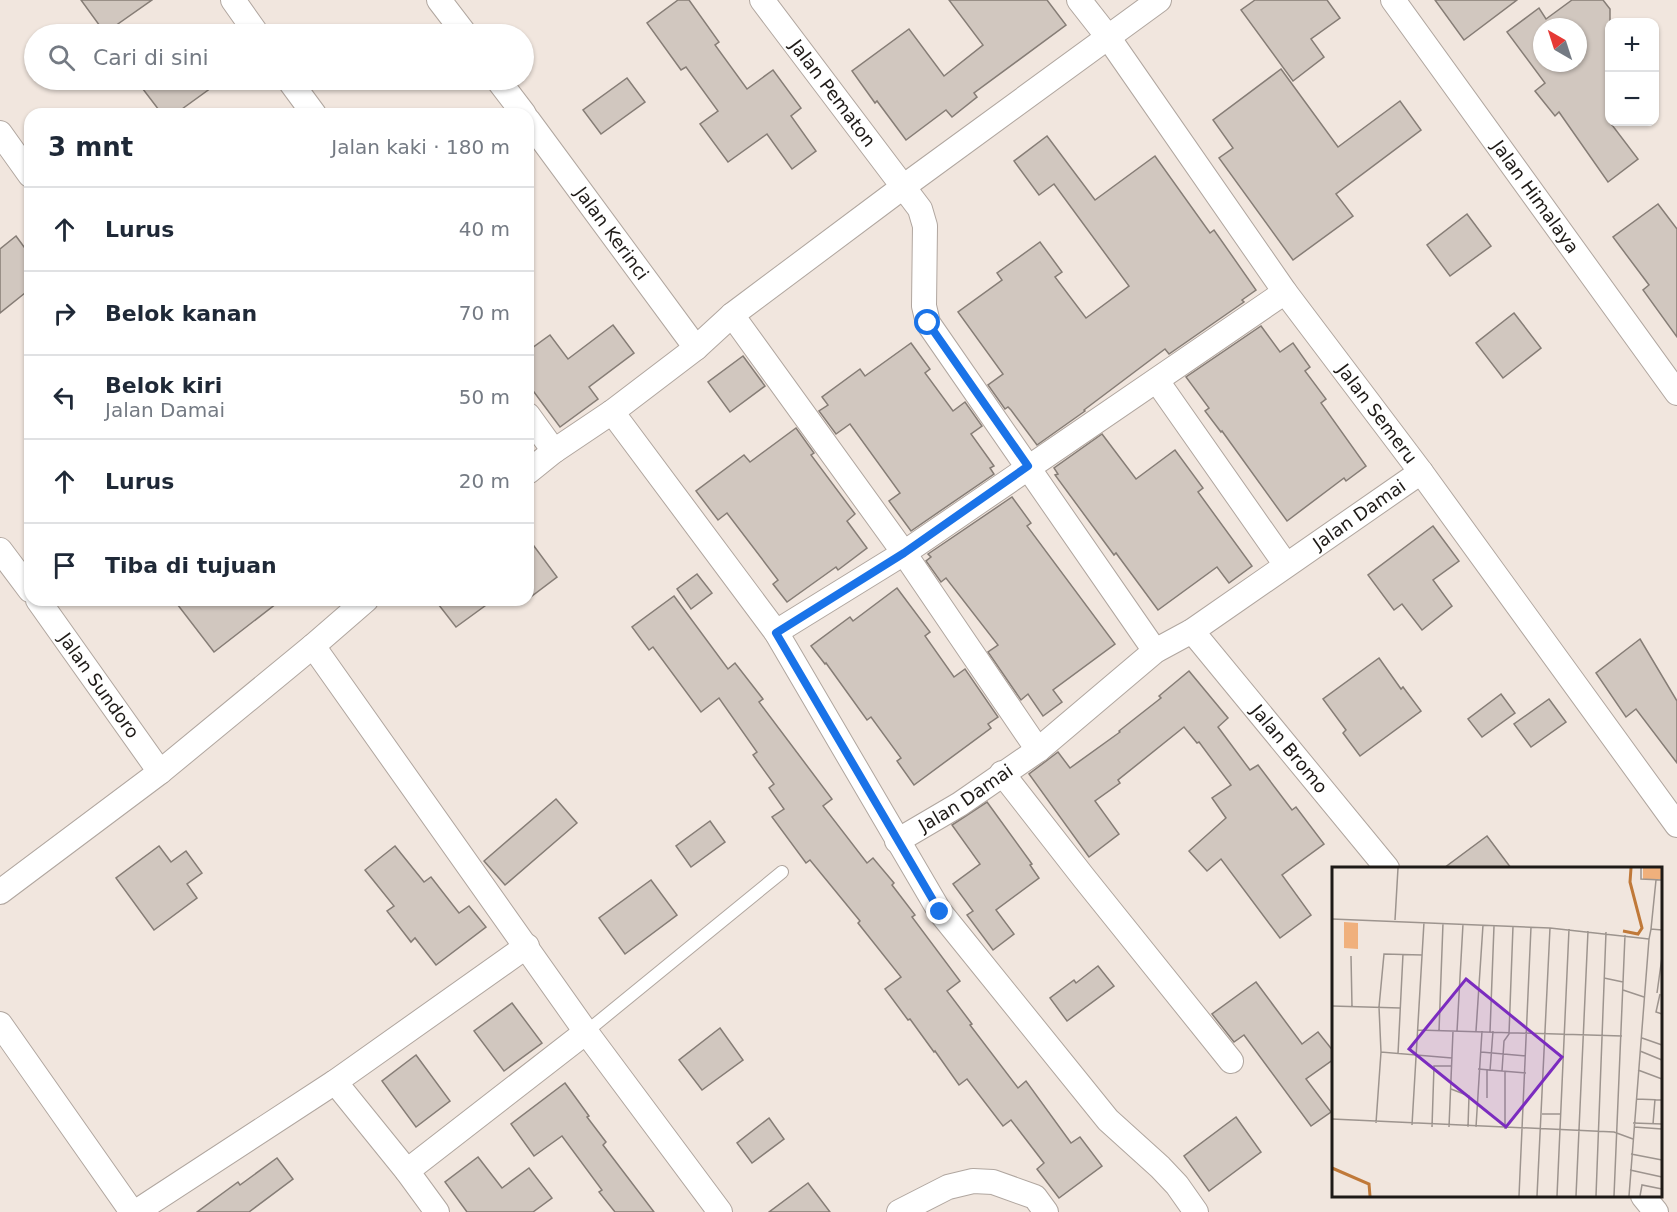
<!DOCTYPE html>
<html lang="id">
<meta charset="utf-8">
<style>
body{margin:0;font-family:"DejaVu Sans",sans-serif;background:#f2f2f3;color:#1f2937}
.controls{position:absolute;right:18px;top:18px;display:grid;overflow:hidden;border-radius:12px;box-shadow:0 2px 4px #0004}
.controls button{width:54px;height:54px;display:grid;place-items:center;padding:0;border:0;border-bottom:2px solid #e0e1e3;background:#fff;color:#1f2937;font:30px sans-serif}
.compass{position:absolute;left:1533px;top:18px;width:54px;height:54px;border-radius:50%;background:#fff;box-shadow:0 2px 4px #0004;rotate:321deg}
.stop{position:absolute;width:18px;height:18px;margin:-14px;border:4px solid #1a73e8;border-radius:50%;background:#fff}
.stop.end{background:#1a73e8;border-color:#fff;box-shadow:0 2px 6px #0008}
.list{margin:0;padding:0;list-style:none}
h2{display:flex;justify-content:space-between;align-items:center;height:78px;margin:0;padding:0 24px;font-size:26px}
h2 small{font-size:20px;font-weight:400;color:#747a83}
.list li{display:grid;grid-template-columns:39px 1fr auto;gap:18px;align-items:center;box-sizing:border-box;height:84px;padding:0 24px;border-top:2px solid #e0e1e3}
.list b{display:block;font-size:22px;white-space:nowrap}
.list p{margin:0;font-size:20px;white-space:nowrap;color:#747a83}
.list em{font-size:20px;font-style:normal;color:#747a83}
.icon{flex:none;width:33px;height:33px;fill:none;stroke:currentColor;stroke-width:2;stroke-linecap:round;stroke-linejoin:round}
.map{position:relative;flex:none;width:1677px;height:1212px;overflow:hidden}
.search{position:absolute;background:#fff;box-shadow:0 2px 4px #0004;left:24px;top:24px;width:510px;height:66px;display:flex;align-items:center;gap:15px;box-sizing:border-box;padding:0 21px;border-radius:33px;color:#747a83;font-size:22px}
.panel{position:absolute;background:#fff;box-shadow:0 2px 4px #0004;left:24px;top:108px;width:510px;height:498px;border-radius:18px}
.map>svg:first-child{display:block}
.building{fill:#d1c7bf;stroke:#867d76;stroke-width:1.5;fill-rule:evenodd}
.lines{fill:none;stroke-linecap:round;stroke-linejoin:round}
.lane-casing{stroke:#b0a69f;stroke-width:14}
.street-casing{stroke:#b0a69f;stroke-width:26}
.lane{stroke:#fff;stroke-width:12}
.street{stroke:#fff;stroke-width:24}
.route{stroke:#1a73e8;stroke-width:8}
.labels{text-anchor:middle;stroke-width:4.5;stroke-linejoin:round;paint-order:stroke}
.street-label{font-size:18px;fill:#1e1a17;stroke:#fff}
.inset-river{fill:none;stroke:#c07939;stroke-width:3}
.inset-road{fill:none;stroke:#9d948e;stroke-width:1.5}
.view{fill:#7b2cbf;fill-opacity:0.15;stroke:#7b2cbf;stroke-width:3}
.inset-edge{fill:none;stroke:#1e1a17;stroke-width:3}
</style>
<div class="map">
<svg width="1677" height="1212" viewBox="0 0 1677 1212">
<rect width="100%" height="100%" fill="#f1e6de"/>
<g class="building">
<polygon points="81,0 152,0 105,33"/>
<polygon points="678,0 689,0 719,42 715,45 747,89 773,70 801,108 791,116 816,151 792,169 767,134 728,162 700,124 718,111 686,67 681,70 647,23"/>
<polygon points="949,0 1047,0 1066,25 974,93 977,97 952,117 946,110 906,140 877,101 875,103 852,71 909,29 944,76 983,45"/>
<polygon points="1255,0 1327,0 1340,18 1311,39 1324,57 1293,81 1241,10"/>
<polygon points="1435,0 1517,0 1464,40"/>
<path d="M 1572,0 L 1603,0 L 1610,9 L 1610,122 L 1614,122 L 1612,125 L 1638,159 L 1608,182 L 1559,112 L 1555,116 L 1535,91 L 1545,83 L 1507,32 L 1539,8 L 1546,19 ZM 1542,27 L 1578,27 L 1578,63 L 1542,63 Z"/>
<polygon points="1281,69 1338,147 1400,101 1421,130 1336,194 1353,216 1293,260 1219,158 1233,148 1213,120"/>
<polygon points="627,78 645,102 601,134 583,110"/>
<polygon points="136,80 222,80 175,114 162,114"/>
<polygon points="1047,136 1095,200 1155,156 1210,233 1214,230 1256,290 1242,300 1244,302 1169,354 1165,349 1084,410 1085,411 1037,445 1011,410 1008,407 1005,409 988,385 1003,374 958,312 1002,280 997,273 1040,242 1062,272 1055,277 1086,318 1129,286 1054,184 1039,195 1014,161"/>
<polygon points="1658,204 1677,229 1677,337 1643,290 1649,285 1613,237"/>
<polygon points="1467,214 1491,246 1450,276 1427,245"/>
<polygon points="16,236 30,255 30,289 0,313 0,249"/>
<polygon points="1514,313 1541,348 1503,378 1476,343"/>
<polygon points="613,325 634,353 589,387 598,399 560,427 528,384 528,351 550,335 568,359"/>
<polygon points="1261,326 1280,352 1293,343 1310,367 1305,371 1326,399 1321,403 1366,466 1346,481 1344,478 1287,521 1222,431 1221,432 1205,411 1209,408 1186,377"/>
<polygon points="911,343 930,369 925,373 953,411 965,402 982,426 971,434 994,466 990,468 994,474 911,531 889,501 900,493 850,424 836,434 819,411 828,405 822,397 860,369 865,376"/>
<polygon points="743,356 765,386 730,412 708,382"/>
<polygon points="796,428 814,453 811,455 855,514 847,521 867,548 838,570 836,567 787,602 773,584 778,580 727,513 718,520 696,491 744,455 750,462"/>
<polygon points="1102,434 1136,479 1175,450 1203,488 1198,492 1252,566 1229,583 1217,567 1158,610 1116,553 1114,555 1055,475 1058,474 1054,468"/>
<polygon points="1012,497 1031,523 1027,526 1115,644 1053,690 1062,702 1043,716 1028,694 1021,700 988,652 998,645 946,578 941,582 926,561 931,557 928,554"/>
<polygon points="1433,526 1459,561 1433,580 1452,606 1422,630 1402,604 1394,610 1368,575"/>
<polygon points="528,538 557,577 528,599"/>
<polygon points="697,574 712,593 691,609 677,589"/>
<polygon points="897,588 930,632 925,636 954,677 965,669 998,717 988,724 991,728 914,785 897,761 901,758 871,717 867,720 826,663 825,664 811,646 850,617 853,621"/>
<polygon points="674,596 728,669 735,663 763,699 759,702 832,799 823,806 867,863 873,858 894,883 892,885 915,915 912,917 960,981 947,991 972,1024 970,1025 1018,1088 1026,1081 1071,1143 1080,1137 1102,1166 1059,1198 1037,1169 1044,1163 1011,1120 1003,1126 967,1079 959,1085 935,1051 934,1052 910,1019 908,1020 885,989 901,977 858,923 860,921 810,860 806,863 772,817 784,809 769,788 774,784 753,755 757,752 719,698 701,712 653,647 649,650 632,627"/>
<polygon points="174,600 281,600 214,652"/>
<polygon points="435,600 493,600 456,627"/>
<polygon points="1640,639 1677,701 1677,763 1636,709 1626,717 1596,673"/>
<polygon points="1379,658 1401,689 1403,687 1421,711 1360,756 1343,733 1346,730 1323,699"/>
<polygon points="1189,671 1228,718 1218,727 1250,770 1258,765 1292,810 1296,807 1324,844 1282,875 1311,915 1280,938 1221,859 1207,871 1189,851 1226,818 1212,798 1231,785 1199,742 1197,743 1184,727 1118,780 1120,783 1095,801 1119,834 1089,857 1029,774 1058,752 1070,768 1120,732 1119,731 1161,698 1159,696"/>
<polygon points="1501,694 1515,713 1482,737 1468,719"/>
<polygon points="1549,699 1566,722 1531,747 1514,724"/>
<polygon points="556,799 577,823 505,885 484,861"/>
<polygon points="987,802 1032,864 1030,865 1039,878 996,910 1014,934 993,950 967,915 973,911 953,884 980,864 952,825"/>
<polygon points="710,821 725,842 691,867 676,846"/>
<polygon points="1487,836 1511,868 1444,868"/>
<polygon points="159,846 171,862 186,851 202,873 187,884 197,898 154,930 116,878"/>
<polygon points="395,846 424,882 431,877 459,913 469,906 486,927 436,965 415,938 411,942 387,911 394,906 365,870"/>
<polygon points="651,880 677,915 625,954 599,918"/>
<polygon points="1098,966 1114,986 1067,1021 1050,998 1074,980 1076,983"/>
<polygon points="1256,982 1302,1044 1318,1032 1334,1052 1334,1059 1306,1079 1331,1112 1311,1126 1244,1035 1234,1042 1212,1014"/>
<polygon points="512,1003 542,1043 504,1071 474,1031"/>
<polygon points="720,1028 743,1060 702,1090 679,1060"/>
<polygon points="416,1055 450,1101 416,1127 382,1081"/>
<polygon points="565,1083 589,1116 587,1117 606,1142 603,1145 654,1212 615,1212 599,1192 602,1190 562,1136 534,1156 511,1124"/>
<polygon points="1236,1117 1261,1152 1209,1191 1184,1156"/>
<polygon points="769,1118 784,1139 752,1163 737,1143"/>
<polygon points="478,1157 502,1188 529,1168 552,1198 533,1212 467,1212 445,1182"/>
<polygon points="277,1158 293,1179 249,1212 197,1212 238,1182 240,1185"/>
<polygon points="808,1183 830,1212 769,1212"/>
</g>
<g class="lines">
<g class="lane-casing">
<polyline id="lane" points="586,1032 782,872"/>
</g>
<g class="street-casing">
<g id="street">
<polyline points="233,0 257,34"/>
<polyline points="439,0 465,34"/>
<path id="s1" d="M 762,0 L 920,209 L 925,226 L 924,306 L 928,323 L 1155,651"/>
<path id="s2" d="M 1079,0 L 1108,37 L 1285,292 L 1421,472 L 1677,825"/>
<path id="s3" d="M 1393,0 L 1677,393"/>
<polyline points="289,80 314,114"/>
<polyline points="498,80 524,114"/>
<path id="s4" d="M 528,120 L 696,348"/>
<polyline points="0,133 30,175"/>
<polyline points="732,315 904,553 1038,750"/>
<polyline points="1157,381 1286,565"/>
<polyline points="612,412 776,632 940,912 1108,1120 1160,1167 1177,1185 1196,1212"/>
<polyline points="528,415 554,451"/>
<polyline points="528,472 554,451 612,412 696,348 732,315 903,187 1159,0"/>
<polyline points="0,550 30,590"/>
<path id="s5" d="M 38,600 L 160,772"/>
<path id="s6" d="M 1192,631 L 1387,868"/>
<polyline points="776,632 904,553 1285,292"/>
<polyline points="313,646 586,1032 720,1212"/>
<polyline points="1002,773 1084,878 1231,1061"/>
<path id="s7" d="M 897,841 L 960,804 L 1038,750 L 1155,651 L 1192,631 L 1421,472"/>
<polyline points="0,892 160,772 313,646 366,600"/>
<polyline points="0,1024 132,1212"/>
<polyline points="335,1082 407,1171"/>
<polyline points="1643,1196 1656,1212"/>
<polyline points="136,1212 335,1082 527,946"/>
<polyline points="437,1212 407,1171 586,1032"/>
<polyline points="899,1212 948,1187 973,1181 993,1182 1035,1197 1046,1212"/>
</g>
</g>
<use href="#lane" class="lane"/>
<use href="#street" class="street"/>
</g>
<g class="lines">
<polyline class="route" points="928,323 1028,466 904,553 776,633 940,912"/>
</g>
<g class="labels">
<g class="street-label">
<text dy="6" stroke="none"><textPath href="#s1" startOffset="117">Jalan Pematon</textPath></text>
<text dy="6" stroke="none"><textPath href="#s3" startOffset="243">Jalan Himalaya</textPath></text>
<text dy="6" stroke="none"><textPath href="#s4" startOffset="141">Jalan Kerinci</textPath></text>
<text dy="6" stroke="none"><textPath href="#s2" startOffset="510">Jalan Semeru</textPath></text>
<text dy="6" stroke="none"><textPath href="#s7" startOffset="567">Jalan Damai</textPath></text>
<text dy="6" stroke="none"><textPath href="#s5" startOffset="105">Jalan Sundoro</textPath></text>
<text dy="6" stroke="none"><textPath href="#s6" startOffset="153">Jalan Bromo</textPath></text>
<text dy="6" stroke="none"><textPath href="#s7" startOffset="81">Jalan Damai</textPath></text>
</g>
</g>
<g transform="translate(1332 867)">
<rect width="330" height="330" fill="#f1e6de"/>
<path d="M 311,1 L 330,1 L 330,12 L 311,12 ZM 12,55 L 26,56 L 26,82 L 12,81 Z" fill="#f0b07c"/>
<path class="inset-river" d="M 291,64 L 306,67 L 310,61 L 298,15 L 299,1M 0,301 L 37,317 L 38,329"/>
<path class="inset-road" d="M 309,1 L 309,12 L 330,13M 0,52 L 218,61 L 317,72M 63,53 L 66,1M 319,62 L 324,13M 19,89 L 20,140M 272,111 L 291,115M 291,123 L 312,130M 325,126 L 330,90M 328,127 L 324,145 L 330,147M 0,139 L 68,141M 86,163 L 290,169M 107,164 L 111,56M 125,164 L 131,57M 144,164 L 151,58M 158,165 L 162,59M 310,171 L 330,178M 308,184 L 330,193M 49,185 L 47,140 L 52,87 L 90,88M 149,185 L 194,189M 66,187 L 71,87M 146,202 L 194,206M 306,203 L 330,212M 158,204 L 161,164M 170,204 L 172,174 L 177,167 L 181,59M 119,222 L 137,229 L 136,260M 155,231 L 155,203M 304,232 L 330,233M 210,247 L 229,247M 0,252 L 282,265 L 301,272M 44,256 L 49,185 L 120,191M 301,256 L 330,257M 321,257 L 323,232M 80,258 L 92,55M 100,260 L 102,199 L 119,199M 117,260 L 121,164M 144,260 L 150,164M 302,260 L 330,262M 173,262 L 173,204M 299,287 L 330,293M 298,303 L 330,310M 187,329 L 199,60M 205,329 L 218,61M 225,329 L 237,62M 244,329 L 256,64M 264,329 L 274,65M 282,329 L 293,68M 297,329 L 317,72 L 319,62 L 330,63M 308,329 L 310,318 L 330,322"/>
<path class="view" d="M 134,112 L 230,190 L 174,260 L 77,182 Z"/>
<rect width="330" height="330" class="inset-edge"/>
</g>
</svg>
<div class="controls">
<button>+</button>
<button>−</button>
</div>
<svg class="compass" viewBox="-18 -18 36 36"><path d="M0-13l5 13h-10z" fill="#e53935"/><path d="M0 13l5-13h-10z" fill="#747a83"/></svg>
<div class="stop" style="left:928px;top:323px"></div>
<div class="stop end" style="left:940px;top:912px"></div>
<div class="search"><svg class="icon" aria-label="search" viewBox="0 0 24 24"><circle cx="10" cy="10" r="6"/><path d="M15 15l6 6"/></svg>Cari di sini</div>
<section class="panel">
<h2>3 mnt<small>Jalan kaki · 180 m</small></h2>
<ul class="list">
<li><svg class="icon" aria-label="ahead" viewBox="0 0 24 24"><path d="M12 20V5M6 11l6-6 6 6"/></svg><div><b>Lurus</b></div><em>40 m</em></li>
<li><svg class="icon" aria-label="right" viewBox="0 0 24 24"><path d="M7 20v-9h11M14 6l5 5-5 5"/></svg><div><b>Belok kanan</b></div><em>70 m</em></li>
<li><svg class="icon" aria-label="left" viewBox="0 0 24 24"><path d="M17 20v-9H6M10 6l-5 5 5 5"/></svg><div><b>Belok kiri</b><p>Jalan Damai</p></div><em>50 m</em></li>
<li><svg class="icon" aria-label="ahead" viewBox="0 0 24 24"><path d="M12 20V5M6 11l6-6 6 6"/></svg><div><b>Lurus</b></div><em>20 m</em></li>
<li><svg class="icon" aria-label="arrive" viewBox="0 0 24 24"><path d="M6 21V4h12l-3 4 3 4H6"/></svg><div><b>Tiba di tujuan</b></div></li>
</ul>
</section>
</div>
